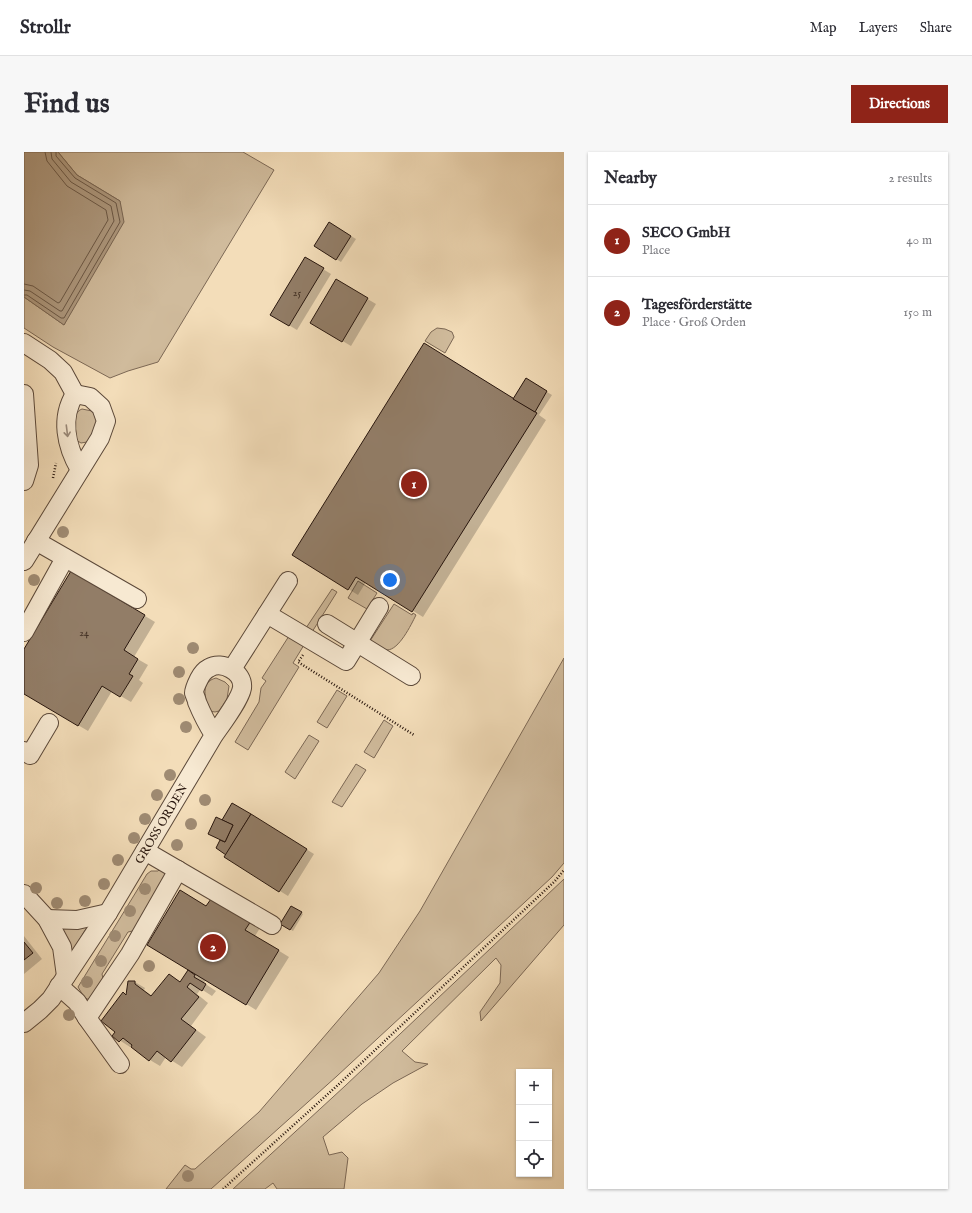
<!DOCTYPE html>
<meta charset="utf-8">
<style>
body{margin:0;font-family:"IM FELL English",serif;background:#f7f7f7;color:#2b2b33}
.controls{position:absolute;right:12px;bottom:12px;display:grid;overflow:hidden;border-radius:0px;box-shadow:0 1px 3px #0004}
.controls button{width:36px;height:36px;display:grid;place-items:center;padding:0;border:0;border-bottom:1px solid #e1e1e2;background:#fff;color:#2b2b33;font:20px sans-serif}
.you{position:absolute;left:366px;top:428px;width:14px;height:14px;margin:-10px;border:3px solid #fff;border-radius:50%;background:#1a73e8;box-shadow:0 0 0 6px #1a73e833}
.badge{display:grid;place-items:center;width:26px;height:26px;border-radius:50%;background:#8f2418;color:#fff;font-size:13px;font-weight:700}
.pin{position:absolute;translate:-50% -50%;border:2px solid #fff;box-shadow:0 1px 4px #0006}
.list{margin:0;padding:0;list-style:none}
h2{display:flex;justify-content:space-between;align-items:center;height:52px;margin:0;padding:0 16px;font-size:17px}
h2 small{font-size:13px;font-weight:400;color:#7c7c81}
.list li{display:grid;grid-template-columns:26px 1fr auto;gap:12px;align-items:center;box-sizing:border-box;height:72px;padding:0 16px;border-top:1px solid #e1e1e2}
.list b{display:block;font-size:15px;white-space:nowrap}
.list p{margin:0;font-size:13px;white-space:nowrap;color:#7c7c81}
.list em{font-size:13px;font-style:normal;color:#7c7c81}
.icon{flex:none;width:22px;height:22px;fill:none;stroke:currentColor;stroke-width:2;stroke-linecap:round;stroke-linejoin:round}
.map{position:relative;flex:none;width:540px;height:1037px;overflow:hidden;border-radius:0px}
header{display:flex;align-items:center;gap:24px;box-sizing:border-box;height:56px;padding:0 20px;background:#fff;border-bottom:1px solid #e1e1e2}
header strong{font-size:19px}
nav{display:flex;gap:22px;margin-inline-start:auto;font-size:14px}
.intro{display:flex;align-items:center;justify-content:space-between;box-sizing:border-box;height:96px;padding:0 24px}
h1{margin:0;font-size:28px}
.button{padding:10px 18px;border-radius:0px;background:#8f2418;color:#fff;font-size:14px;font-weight:700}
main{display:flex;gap:24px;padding:0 24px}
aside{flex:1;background:#fff;border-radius:0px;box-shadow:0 1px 3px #0004}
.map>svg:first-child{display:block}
.green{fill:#d0bb9c;stroke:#7c6855}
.water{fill:#ae997f;stroke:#786552}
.shadow{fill:#0003}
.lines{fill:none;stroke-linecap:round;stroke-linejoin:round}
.shore{stroke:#6b5846;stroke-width:1}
.building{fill:#927d67;stroke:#28160e}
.minor-casing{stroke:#5b4839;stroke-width:20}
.path{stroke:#28160e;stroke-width:2.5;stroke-dasharray:1 2;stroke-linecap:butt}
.minor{stroke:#f7e9d2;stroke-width:18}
.tree{fill:#9f8b73}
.oneway{stroke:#9a8a7a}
.labels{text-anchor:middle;stroke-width:4;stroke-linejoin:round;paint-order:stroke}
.number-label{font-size:10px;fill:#423024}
.street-label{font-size:12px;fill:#28160e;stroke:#f7e9d2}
</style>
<header>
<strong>Strollr</strong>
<nav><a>Map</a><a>Layers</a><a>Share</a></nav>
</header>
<div class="intro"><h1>Find us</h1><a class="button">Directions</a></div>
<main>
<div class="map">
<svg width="540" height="1037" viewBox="0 0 540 1037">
<rect width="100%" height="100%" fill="#f3ddb9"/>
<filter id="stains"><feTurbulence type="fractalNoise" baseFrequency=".005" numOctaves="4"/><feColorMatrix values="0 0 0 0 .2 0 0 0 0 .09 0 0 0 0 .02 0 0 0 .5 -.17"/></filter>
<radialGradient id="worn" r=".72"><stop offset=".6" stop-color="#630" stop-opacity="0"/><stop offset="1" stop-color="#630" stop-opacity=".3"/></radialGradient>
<g class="green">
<polygon points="34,0 219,0 250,18 134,210 104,219 86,226 29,195 0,176 0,145 40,173 96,49 53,23"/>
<polygon points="413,176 421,177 428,180 430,185 421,201 401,189 407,180"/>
<path d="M 58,257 L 68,259 C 77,272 71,280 63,290 L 57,291 L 52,288 C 51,278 47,261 58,257 Z"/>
<polygon points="334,429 353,441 343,457 324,446"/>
<polygon points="308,437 313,440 288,480 282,476"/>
<path d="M 370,452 L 388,463 L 389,461 L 392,463 C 387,473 375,498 363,498 C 356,498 351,493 346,489 Z"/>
<polygon points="265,484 280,493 269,511 275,515 224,598 211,590 235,550 237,536 242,529 238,526"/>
<polygon points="540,506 540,711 528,725 313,924 187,1037 142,1037 161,1013 167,1017 171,1017 235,960 355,821 396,759"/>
<path d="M 192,526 L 201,530 L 205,534 L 203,547 L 195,559 L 191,560 L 185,559 C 181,546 176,530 192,526 Z"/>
<polygon points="313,538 323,544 303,576 293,570"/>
<polygon points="360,568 369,574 350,606 340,600"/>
<polygon points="285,583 295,589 271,627 261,620"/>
<polygon points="332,612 342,618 318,655 308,650"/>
<polygon points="137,716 143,723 113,778 104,780 78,822 80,831 65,848 60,845 54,835 123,722 127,719 134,719"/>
<polygon points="540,727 540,773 457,869 456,860 476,831 477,813 472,806 378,899 391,910 404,912 369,931 338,952 299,985 305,1003 318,1000 324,1006 320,1037 253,1037 249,1031 241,1037 209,1037 321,934"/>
<polygon points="63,775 47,801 38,777"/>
</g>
<polygon class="water" points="0,0 34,0 53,23 96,49 100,70 40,173 0,145"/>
<g class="shadow">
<polygon points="305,71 332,87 317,110 291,94"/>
<polygon points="281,106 307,122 273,178 248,163"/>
<polygon points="313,129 352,152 327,194 288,171"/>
<polygon points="503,228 528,243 515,263 522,268 399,465 342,430 334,443 269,403 490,248"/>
<polygon points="48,420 131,470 110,505 124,513 115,528 119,531 107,550 88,539 64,579 0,541 0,499"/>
<polygon points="235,668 290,702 264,744 201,705 203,702 193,696 198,688 185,682 198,669"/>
<polygon points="187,749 236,776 231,784 265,805 232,858 182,827 180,831 192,839 188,844 177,837 173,842 184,851 167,874 182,885 158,915 142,905 136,914 126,908 107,894 106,895 89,884 93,880 103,844 105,830 111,830 121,836 120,838 128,844 145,823 157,830 166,818 183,755"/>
<polygon points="267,755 279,762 269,779 257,772"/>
<polygon points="0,784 18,807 0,822"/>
</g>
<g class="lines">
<g class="shore">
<polyline points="0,132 9,134 34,151 36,150 84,68 82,58 43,34 23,9 21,0"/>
<polyline points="0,138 6,139 36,159 38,159 90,69 87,54 47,30 28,7 27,0"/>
<polyline points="0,143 3,143 37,166 40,166 96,70 92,51 51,26 32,4 32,0"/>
</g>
</g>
<g class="building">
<polygon points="305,70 327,84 312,108 290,94"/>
<polygon points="281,105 300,116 265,174 246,163"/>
<polygon points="312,127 344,146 318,190 286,171"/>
<polygon points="400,191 513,261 388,460 332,425 324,438 268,403"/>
<polygon points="502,226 523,239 511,260 489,247"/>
<polygon points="47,419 121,463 100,498 114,507 105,522 109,524 96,545 78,534 54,574 0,542 0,497"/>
<polygon points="208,651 227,662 202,703 192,696 196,688 201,690 209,673 198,668"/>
<polygon points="227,662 283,697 255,740 200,705"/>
<polygon points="192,665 209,673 201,690 184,682"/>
<polygon points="156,738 182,754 187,747 227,769 221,778 255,798 222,853 123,793"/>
<polygon points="267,754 278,760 266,778 256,772"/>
<polygon points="0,790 9,801 0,808"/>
<polygon points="164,818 171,823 170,825 182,832 178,839 166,831 163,835 175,845 157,867 172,878 147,910 133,899 125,909 107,895 108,893 99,886 95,890 88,884 91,880 77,869 99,840 102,843 104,829 111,829 111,832 127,844 145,822 156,830"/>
</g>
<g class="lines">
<g class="minor-casing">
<g id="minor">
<polyline points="0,191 26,208 39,220 51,242"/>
<polyline points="0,242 5,313 0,329"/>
<path d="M 51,242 C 36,266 42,294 56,318"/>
<polyline points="12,389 113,447"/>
<polyline points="0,409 76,286 82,269 77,255 66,245 51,242"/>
<polyline points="243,462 264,429"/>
<polyline points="303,472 387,524"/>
<polyline points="0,480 41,406"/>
<polyline points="208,517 243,462 322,509 355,455"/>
<polyline points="0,599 6,603 25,571"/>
<polyline points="121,699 248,773"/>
<polyline points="0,742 23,767 38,795 42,824"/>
<polyline points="23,767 53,768 84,761"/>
<polyline points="35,834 53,850 63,866"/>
<path id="s1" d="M 0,871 L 16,858 L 27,847 L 84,761 L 190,583 C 197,573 216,548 218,536 C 220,520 198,508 185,516 C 181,518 177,523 175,527 C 173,531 170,537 170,541 C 171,544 173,548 173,550 C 178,562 183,572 190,583"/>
<polyline points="96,912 63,866 106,802 154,718"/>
</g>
</g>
<g class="path">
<polyline points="29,326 32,311"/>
<polyline points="279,503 274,510 390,583"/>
<polyline points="199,1037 315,932 531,729 540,718"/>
</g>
<use href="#minor" class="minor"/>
</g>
<g class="tree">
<circle cx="39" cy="380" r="6"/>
<circle cx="10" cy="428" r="6"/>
<circle cx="169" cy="496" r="6"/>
<circle cx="155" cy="520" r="6"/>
<circle cx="155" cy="547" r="6"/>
<circle cx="162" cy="575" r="6"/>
<circle cx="146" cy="623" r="6"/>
<circle cx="133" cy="643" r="6"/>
<circle cx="181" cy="648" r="6"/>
<circle cx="121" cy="667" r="6"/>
<circle cx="167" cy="672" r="6"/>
<circle cx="110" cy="686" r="6"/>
<circle cx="153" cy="693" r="6"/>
<circle cx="94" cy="708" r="6"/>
<circle cx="80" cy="732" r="6"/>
<circle cx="12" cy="736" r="6"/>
<circle cx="121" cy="737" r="6"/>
<circle cx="61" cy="749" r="6"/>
<circle cx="33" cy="751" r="6"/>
<circle cx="106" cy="759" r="6"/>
<circle cx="91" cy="784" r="6"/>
<circle cx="77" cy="809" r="6"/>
<circle cx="125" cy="814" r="6"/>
<circle cx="63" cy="830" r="6"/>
<circle cx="45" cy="863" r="6"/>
<circle cx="164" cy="1024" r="6"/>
</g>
<defs><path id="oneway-shaft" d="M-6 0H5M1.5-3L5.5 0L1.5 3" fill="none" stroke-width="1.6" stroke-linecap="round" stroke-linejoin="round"/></defs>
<use class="oneway" href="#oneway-shaft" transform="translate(43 279) rotate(83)"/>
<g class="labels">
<g class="number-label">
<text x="273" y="144">25</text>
<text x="60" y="484">24</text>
</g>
<g class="street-label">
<text dy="4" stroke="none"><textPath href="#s1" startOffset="243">GROSS ORDEN</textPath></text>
</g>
</g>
<rect width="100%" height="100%" filter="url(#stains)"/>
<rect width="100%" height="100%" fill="url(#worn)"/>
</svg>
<div class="controls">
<button>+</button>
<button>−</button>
<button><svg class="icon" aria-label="locate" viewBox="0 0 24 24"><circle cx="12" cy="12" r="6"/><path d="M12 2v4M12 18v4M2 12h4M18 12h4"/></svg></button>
</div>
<div class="you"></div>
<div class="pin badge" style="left:390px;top:332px">1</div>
<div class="pin badge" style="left:189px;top:795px">2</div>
</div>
<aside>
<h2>Nearby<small>2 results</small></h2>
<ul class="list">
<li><span class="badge">1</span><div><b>SECO GmbH</b><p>Place</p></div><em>40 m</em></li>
<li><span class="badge">2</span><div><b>Tagesförderstätte</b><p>Place · Groß Orden</p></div><em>150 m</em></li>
</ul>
</aside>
</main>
